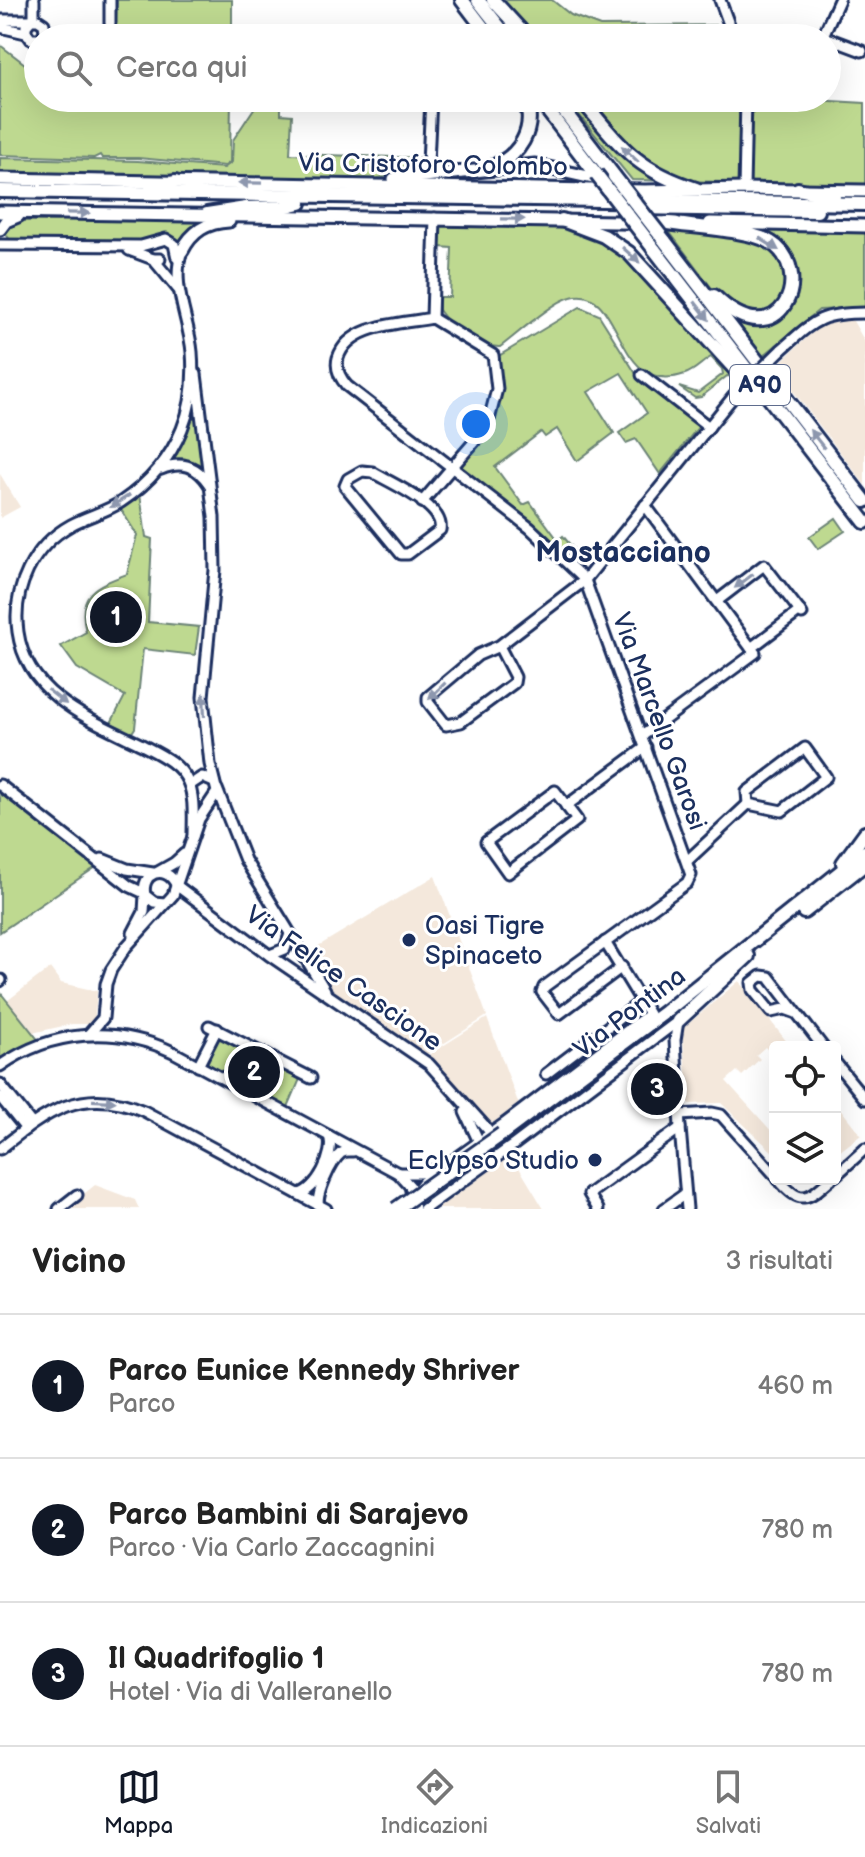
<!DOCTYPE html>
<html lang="it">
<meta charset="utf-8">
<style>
body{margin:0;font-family:"Balsamiq Sans",sans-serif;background:#f6f6f6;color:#222}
.controls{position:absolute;right:24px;bottom:24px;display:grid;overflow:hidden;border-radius:8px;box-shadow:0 8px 32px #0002}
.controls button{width:72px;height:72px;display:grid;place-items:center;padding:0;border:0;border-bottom:2px solid #e0e0e0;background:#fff;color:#222;font:40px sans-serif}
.you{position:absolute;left:476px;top:424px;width:28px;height:28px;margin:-20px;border:6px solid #fff;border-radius:50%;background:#1a73e8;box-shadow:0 0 0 12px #1a73e833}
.badge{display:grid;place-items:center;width:52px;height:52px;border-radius:50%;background:#111827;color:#fff;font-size:26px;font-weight:700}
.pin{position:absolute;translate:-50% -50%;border:4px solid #fff;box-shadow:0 2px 8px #0006}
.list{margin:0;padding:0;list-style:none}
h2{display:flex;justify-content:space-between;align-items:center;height:104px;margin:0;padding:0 32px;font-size:34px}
h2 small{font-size:26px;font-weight:400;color:#767676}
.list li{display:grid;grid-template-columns:52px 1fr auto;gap:24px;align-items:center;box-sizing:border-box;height:144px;padding:0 32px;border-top:2px solid #e0e0e0}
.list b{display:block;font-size:30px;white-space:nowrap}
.list p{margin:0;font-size:26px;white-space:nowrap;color:#767676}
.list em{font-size:26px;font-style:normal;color:#767676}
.icon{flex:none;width:44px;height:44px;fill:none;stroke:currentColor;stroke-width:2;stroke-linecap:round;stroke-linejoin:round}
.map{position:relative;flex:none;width:865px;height:1209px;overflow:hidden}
.search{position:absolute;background:#fff;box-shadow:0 8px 32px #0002;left:24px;right:24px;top:24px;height:88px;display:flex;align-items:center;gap:20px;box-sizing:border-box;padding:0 28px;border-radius:44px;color:#767676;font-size:30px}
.sheet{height:536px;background:#fff}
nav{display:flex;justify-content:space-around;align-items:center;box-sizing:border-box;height:112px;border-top:2px solid #e0e0e0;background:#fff;font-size:22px;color:#767676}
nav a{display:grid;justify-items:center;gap:4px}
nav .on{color:#111827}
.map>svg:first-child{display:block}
.built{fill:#f4e8dc}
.green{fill:#bed990;stroke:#6c8477;stroke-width:2}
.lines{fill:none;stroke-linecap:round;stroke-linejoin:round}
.minor-casing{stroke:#1b2f5e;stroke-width:15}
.major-casing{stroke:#1b2f5e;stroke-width:17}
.highway-casing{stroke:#1b2f5e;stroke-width:18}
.minor{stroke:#fff;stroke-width:9}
.major{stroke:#fff;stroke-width:11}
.highway{stroke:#fff;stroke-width:12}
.minor-bridge-casing{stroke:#1b2f5e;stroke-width:15;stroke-linecap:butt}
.highway-bridge-casing{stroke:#1b2f5e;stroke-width:18;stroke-linecap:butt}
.minor-bridge{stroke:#fff;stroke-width:9}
.highway-bridge{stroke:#fff;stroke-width:12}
.oneway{fill:#8d97ae}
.poi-dot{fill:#1b2f5e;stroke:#fff;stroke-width:3}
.labels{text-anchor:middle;stroke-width:6;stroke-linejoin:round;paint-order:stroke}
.shield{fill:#fff;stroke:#5f6d8e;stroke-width:2}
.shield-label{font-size:24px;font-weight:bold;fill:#1b2f5e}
.street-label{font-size:26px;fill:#1b2f5e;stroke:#fff}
.poi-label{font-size:26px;fill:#1b2f5e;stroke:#fff;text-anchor:start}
.quarter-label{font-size:30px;font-weight:bold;fill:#1b2f5e;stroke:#fff}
</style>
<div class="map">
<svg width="865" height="1209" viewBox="0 0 865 1209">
<rect width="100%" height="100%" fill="#fff"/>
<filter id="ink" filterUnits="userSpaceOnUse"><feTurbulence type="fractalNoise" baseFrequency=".0125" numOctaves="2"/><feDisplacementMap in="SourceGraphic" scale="16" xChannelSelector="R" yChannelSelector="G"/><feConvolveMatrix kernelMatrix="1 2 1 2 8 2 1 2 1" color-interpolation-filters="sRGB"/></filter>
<g filter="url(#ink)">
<g class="built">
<polygon points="826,320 853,321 865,342 865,485 775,367"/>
<polygon points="0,474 20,507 0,518"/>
<polygon points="435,876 487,1016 424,1056 341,999 322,980 305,954"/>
<polygon points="50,968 61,983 97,991 94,1024 72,1024 32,1033 7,1001"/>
<polygon points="739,981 791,1047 775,1047 775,1057 765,1047 756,1055 760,1059 742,1076 737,1071 726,1081 775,1135 775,1154 721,1103 689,1104 682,1029"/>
<polygon points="487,1018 519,1105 497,1122 490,1123 427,1056"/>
<polygon points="835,1102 861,1135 835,1155"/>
<polygon points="512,1156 544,1209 431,1209"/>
<polygon points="95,1185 135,1200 139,1209 65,1209"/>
</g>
<g class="green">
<polygon points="117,0 232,0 232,38 115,38"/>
<polygon points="497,0 552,0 571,15 600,26 736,25 742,38 516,38"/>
<polygon points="0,45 38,74 38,98 231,98 230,162 225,166 138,158 102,158 100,155 94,158 0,155"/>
<path d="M 261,98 L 281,98 L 281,114 L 292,115 L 290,154 L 426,158 C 399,176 383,179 351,181 L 0,175 L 0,158 L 138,161 L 224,168 L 232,162 L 233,140 Z"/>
<polygon points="565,98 778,98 865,103 865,185 632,180"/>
<polygon points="63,218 209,219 180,248 158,236 142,241 127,241 10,240 6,234 7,227 16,221 59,221"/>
<path d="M 443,223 L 562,227 L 583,231 L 619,252 L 633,264 L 734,377 L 727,376 L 701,397 L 695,398 L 679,387 L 698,393 L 723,374 L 722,369 L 711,357 C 702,362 695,371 685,374 C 613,399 624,283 571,297 C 554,301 516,335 500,347 C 481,348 450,327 439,310 L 438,297 L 450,297 L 452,248 L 440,247 L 440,228 Z"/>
<polygon points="665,226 757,240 781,255 789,286 773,312 752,317 720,299"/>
<path d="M 740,228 L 865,230 L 865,308 L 819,310 L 763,356 L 736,322 C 748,324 762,326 773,321 C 805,307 803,262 781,241 C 772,233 751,231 740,228 Z"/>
<path d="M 580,307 L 599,315 L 638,377 L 700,425 L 660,474 L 636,439 L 626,443 L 619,433 L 647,413 L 621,373 L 588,392 L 614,433 L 577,461 L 557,429 L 545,437 L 541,432 L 495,467 L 523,505 L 530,502 L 558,540 L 563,536 L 576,552 L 584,574 L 456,467 C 493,428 507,413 497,357 Z"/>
<polygon points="195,395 205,472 187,461 169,460"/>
<path d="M 140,494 L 146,537 L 152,539 L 148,622 L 199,627 L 195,655 L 143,649 L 135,728 L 131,734 L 111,723 L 125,696 L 77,668 L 61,646 L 86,632 C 76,593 95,586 127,574 L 137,535 L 120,508 Z"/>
<polygon points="836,518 845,531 818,549 809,537"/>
<polygon points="0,793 96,867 0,932"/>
<polygon points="0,992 39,1041 0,1060"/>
<polygon points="219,1036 300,1079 288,1107 207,1064"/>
</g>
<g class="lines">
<g class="minor-casing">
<g id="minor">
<polyline points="720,0 734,38"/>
<polyline points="34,19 34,0"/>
<polyline points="0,20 31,20"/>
<polyline points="110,23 110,0"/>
<polyline points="0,27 26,33"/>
<polyline points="822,36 862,51"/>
<polyline points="822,38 839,0"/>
<polyline points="38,39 31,39 26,32 26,26 31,20 38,20 44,24 45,32 41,38"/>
<polyline points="767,98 784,106 800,98"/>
<polyline points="428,163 431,98"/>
<polyline points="744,189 746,98"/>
<polyline points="0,245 141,246 166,239 174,244 177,258"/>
<polyline points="129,250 153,259 160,259"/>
<path d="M 182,251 C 170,283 189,319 192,352 C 194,378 192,405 182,429 C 170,459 148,484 121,502 C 106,512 87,516 71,525 C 33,546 12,589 18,632 C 27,696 91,720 142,745 C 159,754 180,763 188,782 C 195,797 193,819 193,836"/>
<polyline points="153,259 178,289"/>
<path d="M 432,318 C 403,324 349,323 338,358 C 335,369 340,378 347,386 L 530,528 L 585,580 L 691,875 L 687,883 L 544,987 L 542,992 L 559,1014 L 622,967"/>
<polyline points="432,318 435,218"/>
<path d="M 781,350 C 814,321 819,313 865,313"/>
<polyline points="642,375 709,427"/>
<path d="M 161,469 C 182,460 197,466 209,484"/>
<path d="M 362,471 L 372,472 C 391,483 445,506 440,530 L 408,554 L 401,554 L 345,486 L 348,479 Z"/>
<polyline points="422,502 474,442 489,420 497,389 493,355 432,318"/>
<polyline points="645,505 751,648"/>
<polyline points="717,601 764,565 802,614"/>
<polyline points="499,646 515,677 514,683 461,722 446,725 428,702 428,697 478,655 499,646 585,580 733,397"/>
<polyline points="642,736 755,653 751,648 800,611"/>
<polygon points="805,748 826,777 782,811 748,804 747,792"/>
<polyline points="0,785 129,886 144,893"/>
<polyline points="190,785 202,777 214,782"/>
<polyline points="217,789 245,860 325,990"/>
<polygon points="555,791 577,820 508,873 486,842"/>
<polyline points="566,806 646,747"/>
<polyline points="102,859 127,869 153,873"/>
<polyline points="687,861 748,804"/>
<polyline points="158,872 174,863 184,854"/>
<polyline points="176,885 269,955 429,1064 491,1133"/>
<path d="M 165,903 L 154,902 L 145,895 C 140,873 165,863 176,884"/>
<polyline points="133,933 144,912 145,895"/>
<polyline points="270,955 285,949 290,934"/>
<polyline points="0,981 1,980"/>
<polyline points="796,1013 785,1009 771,1012 753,990 752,983 761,976 769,977 823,1047"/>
<polyline points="678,1021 675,1040 680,1128 687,1209"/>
<polyline points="209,1026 311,1078"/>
<polyline points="89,1034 103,1018 106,984 111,970 126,947 173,895 199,819 217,792 210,764 203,697 215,570 214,517 196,374"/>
<polyline points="835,1062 865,1099"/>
<path d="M 0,1066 C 52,1030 115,1025 173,1052 L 398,1173 L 410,1186 L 415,1209"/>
<polyline points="198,1066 217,1029"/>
<polyline points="546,1074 642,1001"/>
<polyline points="0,1084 32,1124"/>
<polyline points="0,1097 26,1129"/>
<polyline points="465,1112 479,1142"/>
<polyline points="680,1115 712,1113 721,1115 775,1175"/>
<path d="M 0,1149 C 46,1112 83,1084 144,1111 L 326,1209"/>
<polyline points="398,1173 419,1173 435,1170"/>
<polyline points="835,1176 865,1149"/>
<path d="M 778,1179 C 801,1206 807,1200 831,1179"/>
<polyline points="414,1193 423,1182 504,1124 649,1014 605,942"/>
<path d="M 298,1194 C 316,1192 336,1153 329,1136"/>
<path d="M 319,1206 C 315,1196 331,1161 341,1153 C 346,1150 348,1151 353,1151"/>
<polyline points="59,1209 77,1195"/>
<polyline points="424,1209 512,1146 678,1021"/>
<polyline points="598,1209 589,1194 680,1128"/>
<polyline points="664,1209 685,1194"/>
</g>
</g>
<g class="major-casing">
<g id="major">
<polyline points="407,174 428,163 443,174"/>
<polyline points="0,179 645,191 744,189 865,191"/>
<polyline points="394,179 535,165 606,181"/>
<polyline points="0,212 676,223"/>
<polyline points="710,223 865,226"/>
<polyline points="0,229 6,221 18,216"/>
<path d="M 182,251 C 192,231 207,222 229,221"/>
</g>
</g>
<g class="highway-casing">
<g id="highway">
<polyline points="462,0 491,38"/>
<polyline points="478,0 508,38"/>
<polyline points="493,0 528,38"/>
<polyline points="538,98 596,174"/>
<polyline points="554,98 614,176"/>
<path d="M 580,98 C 620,145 634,169 696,189"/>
<path d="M 490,168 C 519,157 537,130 525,98"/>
<polyline points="151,188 175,182"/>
<polyline points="798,189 834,197"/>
<polyline points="0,191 865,204"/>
<polyline points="635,208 817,211"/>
<polyline points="207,214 246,208 283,207 300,203"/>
<polyline points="562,220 604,236 629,253 754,390"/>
<path d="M 667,223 C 692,227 751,230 770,242 C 817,270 781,362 714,296"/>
<polyline points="664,240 865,501"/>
<polyline points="654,249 865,522"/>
<polyline points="843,863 865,833"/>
<polyline points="804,912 865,864"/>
<polyline points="678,1021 748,956"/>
<polyline points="502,1134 665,1012 865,852"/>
</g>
</g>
<use href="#minor" class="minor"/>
<use href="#major" class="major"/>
<use href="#highway" class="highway"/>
<g class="minor-bridge-casing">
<polyline id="minor-bridge" points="733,397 781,350"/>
</g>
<g class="highway-bridge-casing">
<g id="highway-bridge">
<polyline points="596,174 654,249"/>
<polyline points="614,176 664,240"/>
<polyline points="396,1209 502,1134"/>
</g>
</g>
<use href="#minor-bridge" class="minor-bridge"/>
<use href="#highway-bridge" class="highway-bridge"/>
</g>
<defs><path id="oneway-solid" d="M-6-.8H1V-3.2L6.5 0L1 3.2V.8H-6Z" transform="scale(2)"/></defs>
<g class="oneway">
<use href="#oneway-solid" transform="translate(630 154) rotate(-136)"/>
<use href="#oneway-solid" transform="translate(250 183) rotate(-179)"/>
<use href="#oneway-solid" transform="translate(78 213) rotate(1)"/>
<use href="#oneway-solid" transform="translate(513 219) rotate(1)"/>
<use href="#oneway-solid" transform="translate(769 244) rotate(32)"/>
<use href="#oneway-solid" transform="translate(631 255) rotate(42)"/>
<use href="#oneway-solid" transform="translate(702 311) rotate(52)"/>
<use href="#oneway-solid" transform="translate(817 439) rotate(-128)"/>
<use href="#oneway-solid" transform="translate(120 501) rotate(148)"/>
<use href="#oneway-solid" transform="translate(744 581) rotate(143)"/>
<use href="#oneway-solid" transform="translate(437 691) rotate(135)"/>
<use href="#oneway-solid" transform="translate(57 697) rotate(38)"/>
<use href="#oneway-solid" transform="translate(204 705) rotate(-92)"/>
<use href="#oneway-solid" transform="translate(104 1101) rotate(3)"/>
</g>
</g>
<g class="poi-dot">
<circle cx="409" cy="940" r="8"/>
<circle cx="595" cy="1160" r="8"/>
</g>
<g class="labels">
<rect class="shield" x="730" y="365" width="60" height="40" rx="6"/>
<g class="shield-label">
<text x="760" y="393">A90</text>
</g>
<g class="street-label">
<text transform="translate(433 164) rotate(1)" y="9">Via Cristoforo Colombo</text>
<text transform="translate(660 721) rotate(70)" y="9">Via Marcello Garosi</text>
<text transform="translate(344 978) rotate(35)" y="9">Via Felice Cascione</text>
<text transform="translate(629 1012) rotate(-37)" y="9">Via Pontina</text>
</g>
<g class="poi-label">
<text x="425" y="934">Oasi Tigre<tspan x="425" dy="30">Spinaceto</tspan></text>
<text x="579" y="1169" text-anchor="end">Eclypso Studio</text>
</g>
<g class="quarter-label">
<text x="623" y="562">Mostacciano</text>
</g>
</g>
</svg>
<div class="controls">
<button><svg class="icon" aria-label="locate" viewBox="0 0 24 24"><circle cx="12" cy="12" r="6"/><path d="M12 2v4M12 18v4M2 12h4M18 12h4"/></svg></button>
<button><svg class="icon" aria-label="layers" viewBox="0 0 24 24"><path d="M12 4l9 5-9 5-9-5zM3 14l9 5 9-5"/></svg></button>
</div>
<div class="you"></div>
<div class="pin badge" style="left:116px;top:617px">1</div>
<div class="pin badge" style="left:254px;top:1072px">2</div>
<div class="pin badge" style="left:657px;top:1089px">3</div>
<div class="search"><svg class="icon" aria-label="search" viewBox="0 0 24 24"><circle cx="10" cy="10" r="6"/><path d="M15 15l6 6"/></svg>Cerca qui</div>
</div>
<section class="sheet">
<h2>Vicino<small>3 risultati</small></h2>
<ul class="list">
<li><span class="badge">1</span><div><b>Parco Eunice Kennedy Shriver</b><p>Parco</p></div><em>460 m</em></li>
<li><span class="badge">2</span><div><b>Parco Bambini di Sarajevo</b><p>Parco · Via Carlo Zaccagnini</p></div><em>780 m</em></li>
<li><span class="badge">3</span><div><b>Il Quadrifoglio 1</b><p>Hotel · Via di Valleranello</p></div><em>780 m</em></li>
</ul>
</section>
<nav>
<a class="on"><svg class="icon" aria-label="map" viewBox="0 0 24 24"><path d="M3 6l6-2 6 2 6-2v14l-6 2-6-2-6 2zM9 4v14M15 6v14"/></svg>Mappa</a>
<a><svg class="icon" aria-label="directions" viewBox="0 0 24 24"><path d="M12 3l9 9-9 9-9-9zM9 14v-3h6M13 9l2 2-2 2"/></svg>Indicazioni</a>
<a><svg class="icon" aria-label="saved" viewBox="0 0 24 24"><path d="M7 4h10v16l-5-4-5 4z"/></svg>Salvati</a>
</nav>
